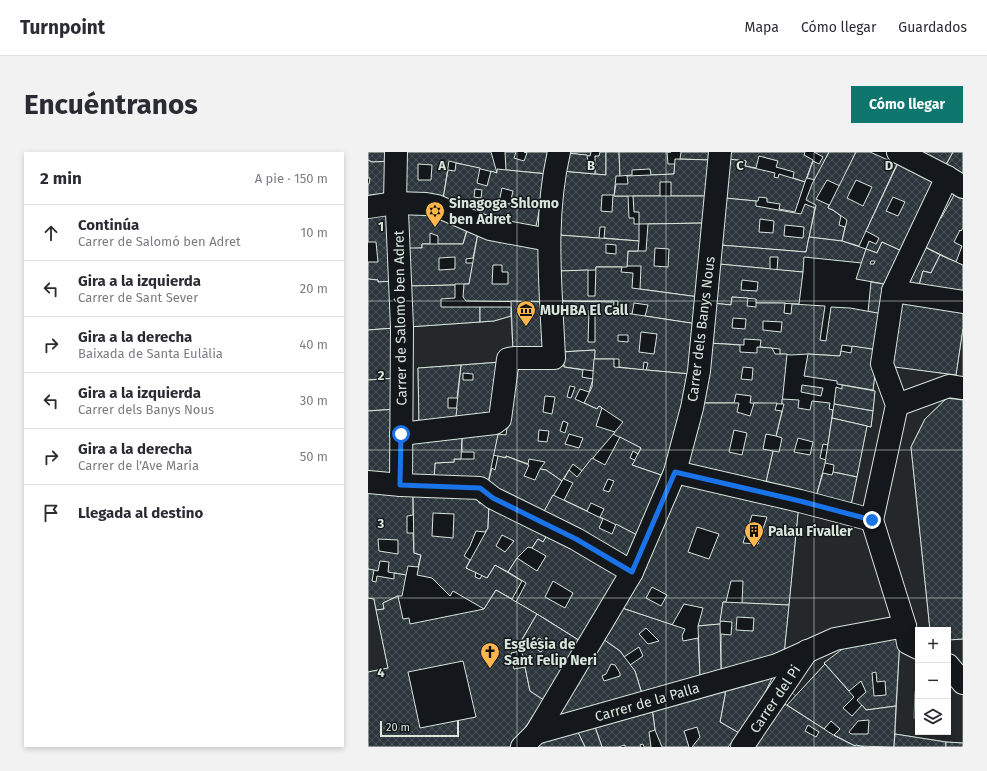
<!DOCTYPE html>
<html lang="es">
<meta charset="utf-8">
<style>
body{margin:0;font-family:"Fira Sans",sans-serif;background:#f2f2f3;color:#2b2b33}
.controls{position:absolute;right:12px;bottom:12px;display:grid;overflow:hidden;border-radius:0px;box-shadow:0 2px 6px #0003}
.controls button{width:36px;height:36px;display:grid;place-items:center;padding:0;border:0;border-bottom:1px solid #e1e1e2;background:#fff;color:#2b2b33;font:20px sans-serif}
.scale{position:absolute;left:12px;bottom:10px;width:79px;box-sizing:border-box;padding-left:4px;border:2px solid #d8e6dc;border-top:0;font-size:11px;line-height:14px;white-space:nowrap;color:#d8e6dc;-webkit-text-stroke:3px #14181c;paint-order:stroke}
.stop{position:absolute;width:12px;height:12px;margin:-9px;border:3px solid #1a73e8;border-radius:50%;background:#fff}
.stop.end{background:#1a73e8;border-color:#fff;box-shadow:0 1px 4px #0008}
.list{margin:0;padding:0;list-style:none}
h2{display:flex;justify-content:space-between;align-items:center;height:52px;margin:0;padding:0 16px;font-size:17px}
h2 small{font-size:13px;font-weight:400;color:#7c7c81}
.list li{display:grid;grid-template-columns:26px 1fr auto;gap:12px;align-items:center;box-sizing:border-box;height:56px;padding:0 16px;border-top:1px solid #e1e1e2}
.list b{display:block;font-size:15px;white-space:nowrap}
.list p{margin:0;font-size:13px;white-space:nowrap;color:#7c7c81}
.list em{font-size:13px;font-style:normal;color:#7c7c81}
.icon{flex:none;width:22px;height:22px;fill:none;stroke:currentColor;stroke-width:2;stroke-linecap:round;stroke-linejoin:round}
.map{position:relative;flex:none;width:595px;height:595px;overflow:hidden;border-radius:0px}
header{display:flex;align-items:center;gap:24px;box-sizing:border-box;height:56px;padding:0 20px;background:#fff;border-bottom:1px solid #e1e1e2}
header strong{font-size:19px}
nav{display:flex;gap:22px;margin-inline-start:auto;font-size:14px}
.intro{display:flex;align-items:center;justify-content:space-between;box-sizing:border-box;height:96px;padding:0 24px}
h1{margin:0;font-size:28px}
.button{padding:10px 18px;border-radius:0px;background:#0f766e;color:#fff;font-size:14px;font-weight:700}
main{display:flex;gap:24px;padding:0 24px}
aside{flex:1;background:#fff;border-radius:0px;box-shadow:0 2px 6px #0003}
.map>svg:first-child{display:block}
.parking{fill:#24282b;stroke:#939e99}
.building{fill:url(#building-cross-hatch);stroke:#d8e6dc;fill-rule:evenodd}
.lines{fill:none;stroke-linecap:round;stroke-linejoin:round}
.street-casing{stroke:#d8e6dc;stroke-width:24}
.street{stroke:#14181c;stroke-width:22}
.route{stroke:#1a73e8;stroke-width:5}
.grid{fill:none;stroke:#d8e6dc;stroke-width:1;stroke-opacity:0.55}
.labels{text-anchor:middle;stroke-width:3;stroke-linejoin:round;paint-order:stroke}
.poi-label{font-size:14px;font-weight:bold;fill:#d8e6dc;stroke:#14181c;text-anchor:start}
.street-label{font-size:14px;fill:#d8e6dc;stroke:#14181c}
.grid-label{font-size:13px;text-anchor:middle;font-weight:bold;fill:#d8e6dc;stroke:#14181c;stroke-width:3;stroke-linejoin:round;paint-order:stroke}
</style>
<header>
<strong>Turnpoint</strong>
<nav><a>Mapa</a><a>Cómo llegar</a><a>Guardados</a></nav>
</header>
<div class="intro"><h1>Encuéntranos</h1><a class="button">Cómo llegar</a></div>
<main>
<aside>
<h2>2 min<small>A pie · 150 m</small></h2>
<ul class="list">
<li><svg class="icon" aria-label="ahead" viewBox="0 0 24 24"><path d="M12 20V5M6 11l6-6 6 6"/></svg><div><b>Continúa</b><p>Carrer de Salomó ben Adret</p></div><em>10 m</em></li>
<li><svg class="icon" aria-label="left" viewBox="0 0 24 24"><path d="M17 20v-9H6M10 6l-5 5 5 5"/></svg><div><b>Gira a la izquierda</b><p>Carrer de Sant Sever</p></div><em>20 m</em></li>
<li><svg class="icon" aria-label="right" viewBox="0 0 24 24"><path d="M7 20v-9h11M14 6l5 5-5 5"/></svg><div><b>Gira a la derecha</b><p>Baixada de Santa Eulàlia</p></div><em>40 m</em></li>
<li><svg class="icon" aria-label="left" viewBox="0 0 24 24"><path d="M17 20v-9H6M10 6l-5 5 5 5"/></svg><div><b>Gira a la izquierda</b><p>Carrer dels Banys Nous</p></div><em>30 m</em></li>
<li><svg class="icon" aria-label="right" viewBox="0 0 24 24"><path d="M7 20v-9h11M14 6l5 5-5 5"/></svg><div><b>Gira a la derecha</b><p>Carrer de l'Ave Maria</p></div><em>50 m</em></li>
<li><svg class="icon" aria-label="arrive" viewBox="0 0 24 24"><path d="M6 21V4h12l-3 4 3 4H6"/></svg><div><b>Llegada al destino</b></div></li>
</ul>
</aside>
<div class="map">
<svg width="595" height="595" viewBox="0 0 595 595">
<defs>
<pattern id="building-cross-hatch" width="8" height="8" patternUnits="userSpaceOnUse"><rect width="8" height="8" fill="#2c363c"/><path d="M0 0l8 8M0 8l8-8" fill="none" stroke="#4a5358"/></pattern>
</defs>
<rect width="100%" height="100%" fill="#14181c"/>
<g class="parking">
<polygon points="143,164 145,199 133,210 50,216 51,272 29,276 40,175 126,169"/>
<polygon points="595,176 595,248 579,246 557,267 543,295 562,478 550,478 550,539 547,539 546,566 550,567 550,580 580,580 580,488 595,487 595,591 578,590 527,582 532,486 457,512 428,544 415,534 416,502 431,351 483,353 499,274 503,275 507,239 505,238 508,212 588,223"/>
<polygon points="0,446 6,447 20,516 0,520"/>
</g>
<g class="building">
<polygon points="0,0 25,0 25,9 4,10 0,8"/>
<path d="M 32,0 L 123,0 L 129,21 L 81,9 L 75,47 L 30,48 ZM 50,12 L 64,13 L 63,28 L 50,28 Z"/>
<polygon points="137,0 148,0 146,6 156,9 159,1 156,0 187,0 181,22 138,18"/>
<polygon points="198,0 223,0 222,4 198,1"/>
<polygon points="232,0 238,0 238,23 227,22 227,4 231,4"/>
<path d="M 238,0 L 251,0 L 252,24 L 248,24 L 246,44 L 260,44 L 261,66 L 266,66 L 266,72 L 271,72 L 271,89 L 236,86 L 237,75 L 232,75 L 231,86 L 191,83 L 194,19 L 238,23 ZM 234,43 L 245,43 L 244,60 L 233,59 Z"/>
<polygon points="251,0 303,0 299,0 300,12 307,12 306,22 283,23 282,17 264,18 264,23 252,24"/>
<polygon points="313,0 345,0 344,8 312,7"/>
<polygon points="361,0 437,0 436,3 445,8 437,30 425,26 426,20 408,15 410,9 391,4 388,16 377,14 378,9 360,7"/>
<polygon points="446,0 461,0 447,28 439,26 445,9 451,12 455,5"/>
<polygon points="461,0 488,0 472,34 459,28 448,47 461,53 460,56 465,58 473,64 471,73 477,75 474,89 441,85 448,53 438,48 444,32"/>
<path d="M 488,0 L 502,0 L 529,12 L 491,94 L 474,89 L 479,68 L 465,58 L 460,56 ZM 488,28 L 504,35 L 495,54 L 479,46 Z"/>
<polygon points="550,0 585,0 576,16"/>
<polygon points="585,0 595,0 595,26 577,15"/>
<polygon points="198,1 219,3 220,10 227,11 227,22 194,19"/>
<polygon points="307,7 344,8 341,44 303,44 303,30 292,30 292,44 246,44 248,32 260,32 259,24 306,22"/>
<polygon points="360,7 378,9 377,14 407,21 406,25 410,26 411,22 437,30 427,60 411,57 412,52 399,50 399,46 391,45 390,49 388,49 357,46"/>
<polygon points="0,8 4,10 25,9 23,45 0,48 0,32 1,32 2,26 0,26"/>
<path d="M 531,9 L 571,31 L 538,101 L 514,90 L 509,101 L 498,97 L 501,89 L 508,92 L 511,86 L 498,79 ZM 525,45 L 537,50 L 530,64 L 518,59 Z"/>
<path d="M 88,11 L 112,16 L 109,31 L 119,34 L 123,19 L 129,21 L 129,17 L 179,22 L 167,79 L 120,70 L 75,47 L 80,18 L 87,19 ZM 134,36 L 145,39 L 142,52 L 131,50 ZM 107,37 L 114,38 L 113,46 L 106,45 Z"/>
<polygon points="589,38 595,42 595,76 593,79 592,78 586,90 594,94 588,110 553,93 567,63 573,66"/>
<polygon points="265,44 341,44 338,71 271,72 271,60 266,60"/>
<path d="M 357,46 L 388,49 L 388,54 L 433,62 L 437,52 L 447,56 L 438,100 L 352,93 ZM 392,67 L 406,69 L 405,81 L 391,80 ZM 417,73 L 436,75 L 435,86 L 416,84 Z"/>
<polygon points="35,56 100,73 95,92 70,92 70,84 62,81 62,92 54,92 54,96 36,97"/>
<polygon points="24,57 28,129 10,130 10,128 0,127 0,110 10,110 8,90 0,90 0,60"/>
<path d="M 338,71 L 331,145 L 272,137 L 273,114 L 259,114 L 260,99 L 278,99 L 280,72 ZM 287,96 L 301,97 L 300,115 L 286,114 Z"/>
<path d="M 99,79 L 110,81 L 105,106 L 98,107 L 98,111 L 105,111 L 101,132 L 87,132 L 87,133 L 39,134 L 38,96 L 54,96 L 54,92 L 95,92 ZM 87,105 L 87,117 L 71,118 L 71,106 Z"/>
<path d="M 110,81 L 176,93 L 177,150 L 98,149 L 95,145 L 96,132 L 101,132 ZM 125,113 L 134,113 L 134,120 L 140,120 L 140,132 L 124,132 Z"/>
<path d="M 191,83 L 271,89 L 270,99 L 260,99 L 259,115 L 228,115 L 228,118 L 191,119 ZM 238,92 L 248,93 L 248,102 L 238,101 Z"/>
<polygon points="441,85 474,89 498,97 494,111 436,105 435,120 409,118 410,105 402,105 402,117 351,112 352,93 438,100"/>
<path d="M 514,90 L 538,101 L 522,133 L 488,127 L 498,97 L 509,101 ZM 503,109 L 507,109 L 506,112 L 502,112 Z"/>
<polygon points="553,93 572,103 563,121 555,119 550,137 534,134"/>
<polygon points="572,103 595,113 595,145 550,137 555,119 563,121"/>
<path d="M 351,112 L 435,120 L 431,152 L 407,151 L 388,151 L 388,147 L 364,145 L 363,153 L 345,151 ZM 374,128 L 390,130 L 389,139 L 373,138 Z"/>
<polygon points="228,115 254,115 253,120 265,121 264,136 331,145 329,172 277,164 280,153 266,151 264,162 249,161 250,149 191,149 191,119 220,118 220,144 227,144"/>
<polygon points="0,127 10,128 10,130 26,129 27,176 0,178"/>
<polygon points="503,130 522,133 517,162 500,160"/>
<polygon points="87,133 87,146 73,147 73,155 112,155 112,170 40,175 39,134"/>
<polygon points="531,143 595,154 595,176 588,223 519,214"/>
<path d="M 364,145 L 380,146 L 379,154 L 388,155 L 388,151 L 417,151 L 416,161 L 423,162 L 424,152 L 457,154 L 452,188 L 458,189 L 463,155 L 482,156 L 515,162 L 510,198 L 474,193 L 472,204 L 440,202 L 423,203 L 412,202 L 412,197 L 392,195 L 393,188 L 376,187 L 376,193 L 341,191 L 345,151 L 363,153 ZM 365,166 L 378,167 L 377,177 L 364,176 ZM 395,169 L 414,170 L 413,180 L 395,178 Z"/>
<polygon points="143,149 177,150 180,201 145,199"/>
<path d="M 191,149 L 246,150 L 245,161 L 264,162 L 329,172 L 322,222 L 278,218 L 280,211 L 276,210 L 275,218 L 251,215 L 251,207 L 226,207 L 227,198 L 193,200 ZM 221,158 L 227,158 L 227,190 L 220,190 ZM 273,180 L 289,182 L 286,202 L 271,200 ZM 250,183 L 260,183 L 260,190 L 250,189 Z"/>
<polygon points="112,155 143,155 143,164 126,169 112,170"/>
<polygon points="27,176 27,226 0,228 0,178"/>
<path d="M 341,191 L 372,193 L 372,200 L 389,201 L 389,195 L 404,196 L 407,202 L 419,202 L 414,252 L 382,251 L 383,244 L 368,242 L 366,251 L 333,251 ZM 375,215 L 385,216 L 384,228 L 373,227 Z"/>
<polygon points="484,194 510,198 505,238 469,232 469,229 436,224 440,202 472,204 473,199 483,201"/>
<polygon points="227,198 226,219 196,215 196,213 194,213 193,200"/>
<polygon points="226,207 246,207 246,215 322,222 296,324 264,313 273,296 245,282 255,270 231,254 229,257 216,251 224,235"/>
<path d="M 133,210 L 121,265 L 87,271 L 93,213 ZM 95,221 L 105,222 L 105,228 L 95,228 Z"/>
<path d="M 148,211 L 196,213 L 196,215 L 215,218 L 214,225 L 225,227 L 221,240 L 212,237 L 207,247 L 229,257 L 231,254 L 234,256 L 228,274 L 247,280 L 214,319 L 205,312 L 194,329 L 178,318 L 172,317 L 177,310 L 161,307 L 160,312 L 138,304 L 138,306 L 125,303 L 130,282 L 138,283 ZM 202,234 L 207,235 L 203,246 L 199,245 ZM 177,244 L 187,245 L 184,262 L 175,260 ZM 195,269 L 200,271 L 197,281 L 192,279 ZM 171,278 L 181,279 L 179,290 L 170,289 ZM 201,282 L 215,286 L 211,296 L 197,292 Z"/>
<polygon points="93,213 89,246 80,246 80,256 89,256 87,271 51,272 50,216"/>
<polygon points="27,226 28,257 0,259 0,228"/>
<polygon points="434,233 455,236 453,244 433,240"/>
<polygon points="474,233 507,239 505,259 466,252 468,235 474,237"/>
<polygon points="579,246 595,248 595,487 580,488 580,478 562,478 543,295 557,267"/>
<path d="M 414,247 L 431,248 L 430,256 L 442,258 L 444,249 L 462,251 L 461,257 L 465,258 L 460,293 L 455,292 L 452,306 L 458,308 L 448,345 L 397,334 L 405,299 L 411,300 L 414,286 L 408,284 L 416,252 L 414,252 ZM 430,286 L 445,290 L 442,303 L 426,300 Z"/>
<path d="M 332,251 L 371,251 L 369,260 L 382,264 L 386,251 L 409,251 L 407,258 L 414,259 L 408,284 L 398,282 L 395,297 L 405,299 L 397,334 L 317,315 ZM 366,278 L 379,281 L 374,303 L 361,300 Z"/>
<polygon points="466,252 505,259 503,275 464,266"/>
<polygon points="29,257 28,325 0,324 0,259"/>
<polygon points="464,266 499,274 489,325 465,320 466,313 457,311"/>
<polygon points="112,277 130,282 120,331 66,327 67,311 86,310 86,307 106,307 106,300 94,300 94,282"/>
<polygon points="94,282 93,307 86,307 86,310 67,311 66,327 38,324 38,285"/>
<path d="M 252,285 L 273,296 L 270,302 L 265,299 L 262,306 L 267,308 L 264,313 L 296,324 L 271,384 L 232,365 L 236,357 L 223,351 L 219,359 L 196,348 L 205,331 L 196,327 L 201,318 L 209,325 L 224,306 L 237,313 ZM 240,327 L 246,329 L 241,340 L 235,338 Z"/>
<polygon points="130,304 138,306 138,304 161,313 156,324 167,328 172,317 178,318 194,329 174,363 119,335 124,316 127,318"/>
<polygon points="465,320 489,325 483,353 448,345 455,321 464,323"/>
<path d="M 312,324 L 431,351 L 421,453 L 374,451 L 375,429 L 363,429 L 358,450 L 355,450 L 352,472 L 330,474 L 335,456 L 316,452 L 304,473 L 248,454 ZM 384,363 L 399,365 L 390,392 L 375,391 ZM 329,375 L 351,382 L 341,407 L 320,400 ZM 284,435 L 299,443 L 293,454 L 278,446 Z"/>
<path d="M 0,338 L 45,341 L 45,363 L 39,364 L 39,381 L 45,381 L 46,401 L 53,403 L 50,415 L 40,414 L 38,423 L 20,420 L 21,410 L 12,409 L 10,419 L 0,417 ZM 10,387 L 30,388 L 30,402 L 11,399 Z"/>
<path d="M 45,339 L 112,342 L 111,351 L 121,351 L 120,376 L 117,380 L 108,379 L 102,394 L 96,404 L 102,408 L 98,416 L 108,420 L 107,425 L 112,427 L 114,423 L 119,426 L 127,413 L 154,429 L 144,447 L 128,438 L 116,457 L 85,439 L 82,444 L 64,426 L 49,423 L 53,403 L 46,401 ZM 65,361 L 86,362 L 85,386 L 64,384 Z"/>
<polygon points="185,343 235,367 231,376 244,382 248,372 271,384 260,409 174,363"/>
<path d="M 121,351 L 181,380 L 175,390 L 170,387 L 164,396 L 160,395 L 149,406 L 140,420 L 127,413 L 119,426 L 98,416 L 120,376 ZM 134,383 L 146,389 L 137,400 L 128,394 Z"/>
<path d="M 181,380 L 254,421 L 212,489 L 179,468 L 148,450 L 158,431 L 140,420 L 149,406 L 169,419 L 178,404 L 164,396 L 170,387 L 175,390 ZM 185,429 L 205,441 L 197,456 L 177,445 Z"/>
<polygon points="0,417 6,418 4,429 8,430 9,424 26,427 26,421 38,423 34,444 30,444 15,451 16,457 8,458 6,447 0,446"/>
<path d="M 128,438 L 169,462 L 152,491 L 153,499 L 143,501 L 146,517 L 157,515 L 162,539 L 176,548 L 148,589 L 142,595 L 0,595 L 0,520 L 20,516 L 8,458 L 16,457 L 15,451 L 30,444 L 35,467 L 41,466 L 42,472 L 116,457 ZM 95,509 L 108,565 L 52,576 L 40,520 Z"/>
<path d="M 355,450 L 421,453 L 416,502 L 353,518 L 353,482 L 363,483 L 364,470 L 352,469 ZM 369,465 L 386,466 L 385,479 L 368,478 Z"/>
<path d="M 251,455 L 317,477 L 314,484 L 315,489 L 330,486 L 332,523 L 274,542 L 267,519 L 262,513 L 275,504 L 271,495 L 256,505 L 252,499 L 232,485 ZM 278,476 L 291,489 L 280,492 L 271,482 Z"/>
<path d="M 169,462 L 212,489 L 176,548 L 162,539 L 152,491 ZM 171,486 L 179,491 L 173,500 L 165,495 Z"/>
<polygon points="352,472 353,518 332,523 330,474"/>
<path d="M 232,485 L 252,499 L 267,519 L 274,542 L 195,567 L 189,558 ZM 243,512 L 247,513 L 252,521 L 252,524 L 236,529 L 234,524 L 238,522 Z"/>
<path d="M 532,486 L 528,554 L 498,558 L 489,548 L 498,540 L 493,529 L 481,539 L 456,511 L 477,495 ZM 508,520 L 509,530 L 517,529 L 518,543 L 506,544 L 504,521 Z"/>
<path d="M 457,512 L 486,545 L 475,556 L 484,564 L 494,553 L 498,558 L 528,554 L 526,595 L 487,594 L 466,583 L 472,577 L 463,569 L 456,577 L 419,553 ZM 501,568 L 500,582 L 483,582 L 481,580 L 490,569 Z"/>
<polygon points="407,520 394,547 371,581 352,570 357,543 357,530"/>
<polygon points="357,532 357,543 352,570 371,581 360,595 324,595 332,585 329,575 316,579 321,595 294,595 287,578 284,556"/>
<path d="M 417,552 L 467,584 L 487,594 L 488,593 L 496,595 L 384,595 ZM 440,573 L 451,580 L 448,585 L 437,579 Z"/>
<polygon points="284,556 287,578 281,580 283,595 276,595 275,592 272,593 273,595 257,595 257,593 250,595 234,595 226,572"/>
<polygon points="226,572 234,595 217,595 208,577"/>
<polygon points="209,578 217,595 165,595 189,583"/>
<polygon points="527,582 578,590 578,595 526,595"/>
<polygon points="578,590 595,591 595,595 578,595"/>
</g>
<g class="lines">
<g class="street-casing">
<g id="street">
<polyline points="28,0 27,51 29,60 34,175 33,333"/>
<polyline points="530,0 579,25 595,35"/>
<polyline points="0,55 27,51 58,52 69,54 122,77 181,88"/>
<polyline points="525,139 595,150"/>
<polyline points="529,253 581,234 595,236"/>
<path d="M 33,282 L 127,271 L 132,267 L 140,207 L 146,206 L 186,206 C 183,138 175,68 191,0"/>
<polyline points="307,320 432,349 504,368"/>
<polyline points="0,330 33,333 112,336 125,346 208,387 264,420"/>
<polyline points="550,496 540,491 537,474 504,368 529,253 514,212 525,139 579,25"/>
<polyline points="580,513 595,531"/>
<polyline points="168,581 264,420 307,320 324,256 331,219 352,0"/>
<polyline points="154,595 168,581 409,513 467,487 537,474"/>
<polyline points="374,595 439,499"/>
</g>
</g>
<use href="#street" class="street"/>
</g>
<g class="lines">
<polyline class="route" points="33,282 32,333 112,336 125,346 208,387 264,420 307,320 432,349 504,368"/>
</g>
<path class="grid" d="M 149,0 L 149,595M 298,0 L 298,595M 446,0 L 446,595M 0,149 L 595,149M 0,298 L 595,298M 0,446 L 595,446"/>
<defs>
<g id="synagogue-pin" transform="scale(1)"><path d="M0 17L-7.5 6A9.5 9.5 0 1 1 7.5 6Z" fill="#ffb74d" stroke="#14181c"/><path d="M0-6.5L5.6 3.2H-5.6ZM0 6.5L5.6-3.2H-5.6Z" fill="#111"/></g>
<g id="museum-pin" transform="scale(1)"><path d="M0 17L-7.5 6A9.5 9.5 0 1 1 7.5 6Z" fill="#ffb74d" stroke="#14181c"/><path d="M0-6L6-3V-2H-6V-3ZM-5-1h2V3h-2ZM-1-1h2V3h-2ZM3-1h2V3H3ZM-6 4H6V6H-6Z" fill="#111"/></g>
<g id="building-pin" transform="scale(1)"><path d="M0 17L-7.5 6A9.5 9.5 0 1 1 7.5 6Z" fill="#ffb74d" stroke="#14181c"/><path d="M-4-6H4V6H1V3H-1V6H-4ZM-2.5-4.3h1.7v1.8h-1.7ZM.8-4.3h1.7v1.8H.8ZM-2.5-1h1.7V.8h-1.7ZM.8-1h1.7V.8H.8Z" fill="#111"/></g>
<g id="church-pin" transform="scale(1)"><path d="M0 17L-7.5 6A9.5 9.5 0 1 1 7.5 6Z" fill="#ffb74d" stroke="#14181c"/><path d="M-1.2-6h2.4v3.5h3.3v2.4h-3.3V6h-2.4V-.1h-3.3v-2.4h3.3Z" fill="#111"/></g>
</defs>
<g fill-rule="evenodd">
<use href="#synagogue-pin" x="67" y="59"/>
<use href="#museum-pin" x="158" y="158"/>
<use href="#building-pin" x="386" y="379"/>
<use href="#church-pin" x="122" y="500"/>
</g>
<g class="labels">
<g class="poi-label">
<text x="81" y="56">Sinagoga Shlomo<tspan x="81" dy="16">ben Adret</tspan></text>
<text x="172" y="163">MUHBA El Call</text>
<text x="400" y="384">Palau Fivaller</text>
<text x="136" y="497">Església de<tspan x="136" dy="16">Sant Felip Neri</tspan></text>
</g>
<g class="street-label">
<text transform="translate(32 166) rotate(-91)" y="5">Carrer de Salomó ben Adret</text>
<text transform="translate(333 177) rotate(-83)" y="5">Carrer dels Banys Nous</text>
<text transform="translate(407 547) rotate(-56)" y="5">Carrer del Pi</text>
<text transform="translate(279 550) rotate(-16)" y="5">Carrer de la Palla</text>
</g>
</g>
<g class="grid-label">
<text x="74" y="18">A</text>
<text x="223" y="18">B</text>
<text x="372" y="18">C</text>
<text x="521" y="18">D</text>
<text x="13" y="79">1</text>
<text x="13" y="228">2</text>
<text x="13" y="376">3</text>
<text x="13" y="525">4</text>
</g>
</svg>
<div class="controls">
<button>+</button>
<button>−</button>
<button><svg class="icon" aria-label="layers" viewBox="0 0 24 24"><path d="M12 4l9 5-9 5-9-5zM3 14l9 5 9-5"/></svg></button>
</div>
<div class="scale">20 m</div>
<div class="stop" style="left:33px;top:282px"></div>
<div class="stop end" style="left:504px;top:368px"></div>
</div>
</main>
